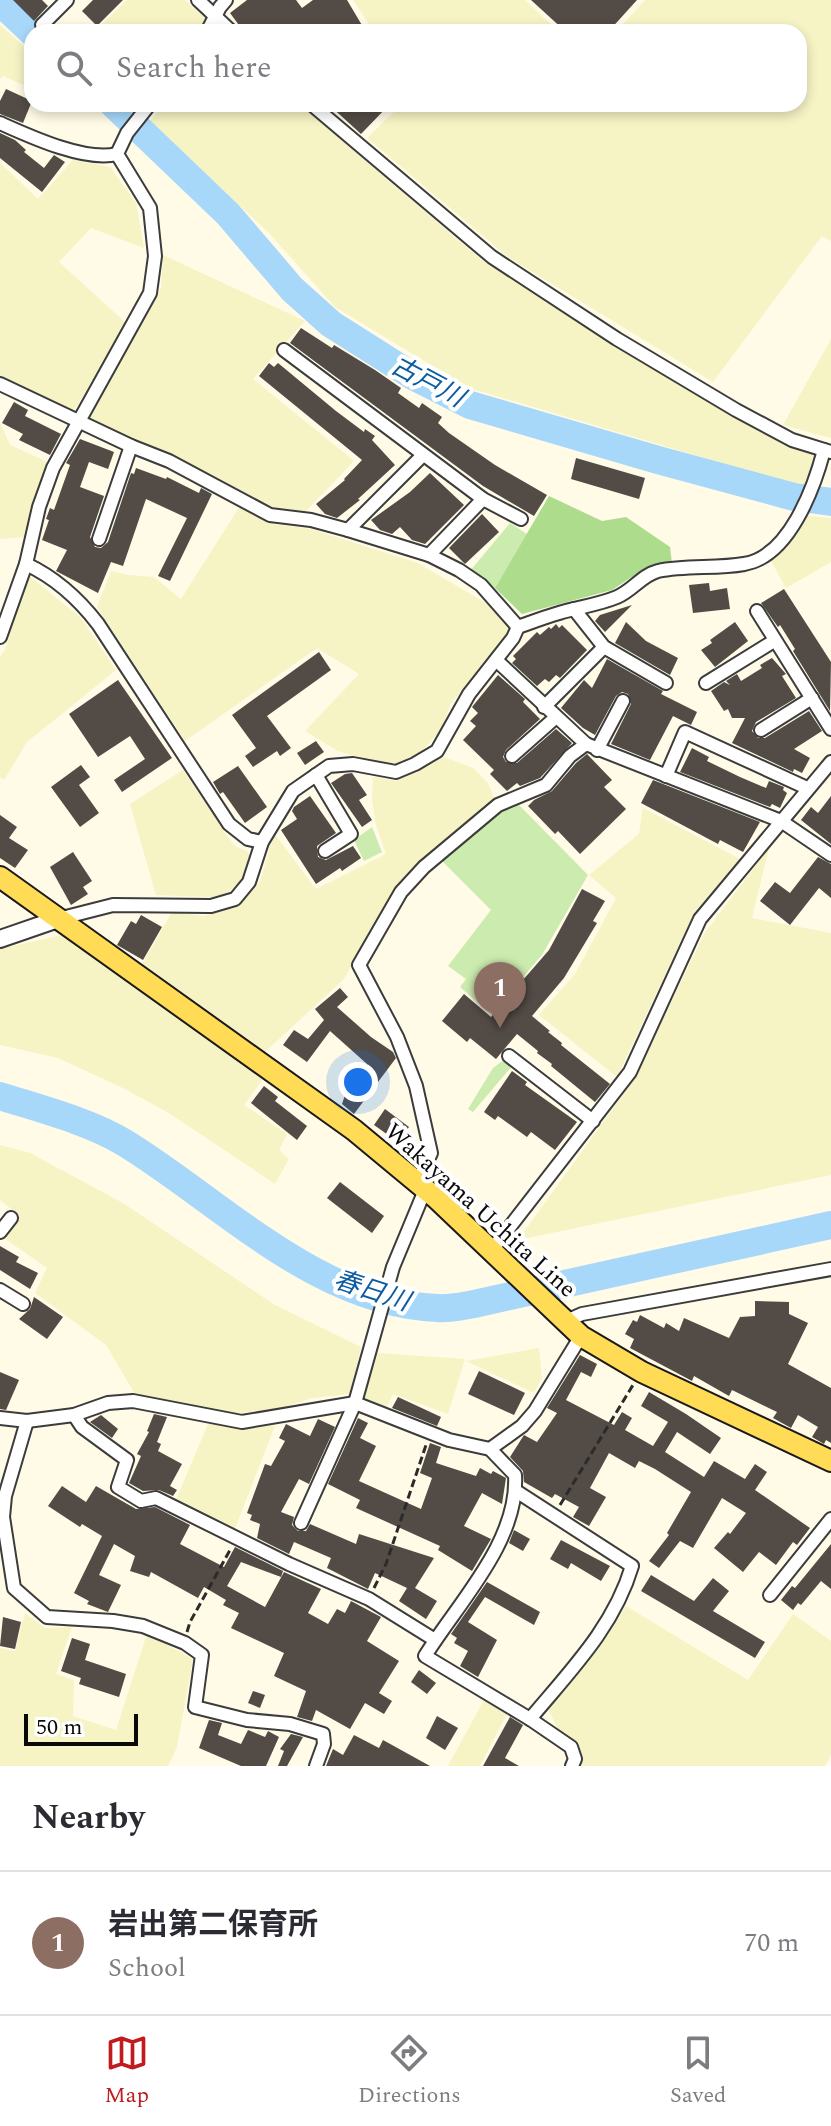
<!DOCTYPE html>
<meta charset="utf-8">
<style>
body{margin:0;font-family:Spectral,"Noto Sans JP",serif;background:#f7f7f7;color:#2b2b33}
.scale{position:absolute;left:24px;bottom:20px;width:114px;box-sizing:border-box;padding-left:8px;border:4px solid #090909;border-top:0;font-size:22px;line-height:28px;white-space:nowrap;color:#090909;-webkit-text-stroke:6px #fff;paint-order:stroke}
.you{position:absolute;left:358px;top:1082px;width:28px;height:28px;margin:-20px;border:6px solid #fff;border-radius:50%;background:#1a73e8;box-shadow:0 0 0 12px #1a73e833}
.badge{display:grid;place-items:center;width:52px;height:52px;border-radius:50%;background:#c01b1e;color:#fff;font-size:26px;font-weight:700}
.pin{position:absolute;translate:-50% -66px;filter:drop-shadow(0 2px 4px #0008)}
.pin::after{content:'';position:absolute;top:42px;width:28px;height:24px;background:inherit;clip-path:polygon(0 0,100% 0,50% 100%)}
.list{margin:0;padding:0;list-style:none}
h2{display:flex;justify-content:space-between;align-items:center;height:104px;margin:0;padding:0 32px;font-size:34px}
h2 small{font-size:26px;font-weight:400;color:#7c7c81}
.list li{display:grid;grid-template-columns:52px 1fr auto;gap:24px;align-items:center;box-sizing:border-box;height:144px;padding:0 32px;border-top:2px solid #e1e1e2}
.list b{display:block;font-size:30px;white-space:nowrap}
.list p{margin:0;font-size:26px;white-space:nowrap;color:#7c7c81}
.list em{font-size:26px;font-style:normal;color:#7c7c81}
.icon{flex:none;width:44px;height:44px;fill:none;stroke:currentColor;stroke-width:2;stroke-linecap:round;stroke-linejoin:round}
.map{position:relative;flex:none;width:831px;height:1766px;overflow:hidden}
.search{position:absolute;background:#fff;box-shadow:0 4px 12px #0003;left:24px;right:24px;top:24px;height:88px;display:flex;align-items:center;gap:20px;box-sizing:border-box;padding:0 28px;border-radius:24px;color:#7c7c81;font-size:30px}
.sheet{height:248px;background:#fff}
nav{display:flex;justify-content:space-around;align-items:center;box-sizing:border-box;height:112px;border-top:2px solid #e1e1e2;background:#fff;font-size:22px;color:#7c7c81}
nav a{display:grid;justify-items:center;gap:4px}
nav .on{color:#c01b1e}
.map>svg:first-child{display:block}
.farmland{fill:#f6f3c5}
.green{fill:#ccebae}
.forest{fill:#aedc8d}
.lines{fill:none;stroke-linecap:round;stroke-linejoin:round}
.river{stroke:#a7d8fa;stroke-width:28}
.building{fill:#534b45}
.minor-casing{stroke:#3c3c3c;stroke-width:16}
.tertiary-casing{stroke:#3c3c3c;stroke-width:20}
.primary-casing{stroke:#1a1a1a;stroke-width:24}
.path{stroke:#2b2b2b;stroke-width:3;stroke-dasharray:8 4;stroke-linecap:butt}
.minor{stroke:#fff;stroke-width:12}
.tertiary{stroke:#fff;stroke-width:16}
.primary{stroke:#ffdb56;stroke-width:20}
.labels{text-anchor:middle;stroke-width:8;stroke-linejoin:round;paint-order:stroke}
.street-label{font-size:24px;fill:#090909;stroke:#fff}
.water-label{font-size:26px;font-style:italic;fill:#0e5ca0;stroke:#fff}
</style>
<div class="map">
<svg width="831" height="1766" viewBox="0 0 831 1766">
<rect width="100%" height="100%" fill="#fffbe6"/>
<g class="farmland">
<polygon points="127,0 185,0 208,21 199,32 94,32"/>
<polygon points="353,0 525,0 559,32 374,32"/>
<polygon points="645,0 831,0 831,241 822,236 713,382 508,257 367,138 402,104 799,104 799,32 616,32"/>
<polygon points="0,25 32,53 32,89 3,76 0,79"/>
<polygon points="164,104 299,104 479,258 784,445 816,455 803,487 469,388 335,307 270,234 150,121"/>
<polygon points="73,160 110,167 136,203 144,248 91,228 59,262 127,324 73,412 0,376 0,163 38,199"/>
<polygon points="163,255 305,321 253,379 354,461 305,512 270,507 215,476 88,419 161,288"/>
<polygon points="831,339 831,438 783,425"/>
<polygon points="0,422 10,445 50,463 24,537 0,539"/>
<polygon points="240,506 272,524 311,529 418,563 489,605 512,631 451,703 441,730 421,752 397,763 373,762 338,751 305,731 359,674 317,648 185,741 97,607 111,571 128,575 154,577 181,599"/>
<polygon points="808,516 831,518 831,562 786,588 771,561"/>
<polygon points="28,575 81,618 116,670 27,742 4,780 0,777 0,657 5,650"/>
<polygon points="444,757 473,768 488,783 495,800 403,877 344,979 265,1052 141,966 172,912 204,916 237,907 260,882 274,833 316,889 386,854 376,825 372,800 373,777 396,781"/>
<polygon points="183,770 227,836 235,846 247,851 251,857 243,880 225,894 212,897 156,895 130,804"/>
<polygon points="643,808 740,859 695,911 617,1077 539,1015 575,974 616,898 589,875 639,834"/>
<polygon points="769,848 752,918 831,933 831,1175 518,1240 635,1078 704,934"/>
<polygon points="63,935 263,1079 244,1105 287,1134 279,1150 289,1159 275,1184 167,1112 125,1089 58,1058 0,1045 0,949"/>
<polygon points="0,1145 30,1153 123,1203 275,1305 361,1347 350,1394 312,1398 275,1410 235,1413 135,1394 106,1345 35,1293 47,1268 4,1238 20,1216 0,1200"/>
<polygon points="539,1348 542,1378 534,1393 466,1361"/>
<polygon points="377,1353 465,1359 448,1414 393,1394 385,1410 367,1403 363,1396"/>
<polygon points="208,1424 275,1426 234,1531 175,1502"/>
<polygon points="626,1606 748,1680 793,1614 831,1641 831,1755 825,1766 582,1766 579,1744 558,1729 548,1709"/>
<polygon points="25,1613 45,1628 72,1627 56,1674 74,1680 73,1716 116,1730 147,1634 193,1659 177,1747 168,1766 0,1766 0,1648 15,1651"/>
<polygon points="484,1700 507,1713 480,1766 448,1766"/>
</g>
<g class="green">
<polygon points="510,523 527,534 495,588 470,571"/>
<polygon points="519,805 588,875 542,955 491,1014 460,987 466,979 448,966 491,910 440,859 498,812"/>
<polygon points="372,827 382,852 364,861 354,840"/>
<polygon points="505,1059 513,1065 473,1112 468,1109 493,1068"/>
</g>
<polygon class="forest" points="549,496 602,521 626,517 670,547 672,563 636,574 612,590 522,614 495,588"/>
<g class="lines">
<g class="river">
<polyline points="0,2 32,32"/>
<polyline points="113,104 228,214 292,289 331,324 413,376 470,405 658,460 794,497 831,502"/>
<path d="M 0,1096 C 41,1109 88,1121 125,1143 C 221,1202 318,1304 438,1308 C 449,1309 462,1306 474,1304 L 831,1225"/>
</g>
</g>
<g class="building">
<polygon points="13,0 42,0 48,6 34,21"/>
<polygon points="93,0 123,0 97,26 82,11"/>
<polygon points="247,0 296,0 302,8 313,0 347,0 366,32 244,32 230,13"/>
<polygon points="531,0 637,0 608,32 566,32"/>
<polygon points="6,89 32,101 23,123 0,114 0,101"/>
<polygon points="328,104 390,104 361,134"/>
<polygon points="0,133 15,140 26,150 24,152 44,168 54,155 65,162 42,192 0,158"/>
<polygon points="301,328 332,348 334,345 375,370 401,388 398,393 419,408 422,403 442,417 438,423 449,433 495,465 547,495 534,516 483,486 290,343"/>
<polygon points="269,363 274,367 278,363 336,411 364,432 365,429 375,436 372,440 395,465 358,499 360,500 337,518 325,514 316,504 345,480 344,479 362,460 259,376"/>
<polygon points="14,402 28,410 25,416 61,434 50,455 19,440 23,434 2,423"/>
<polygon points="80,439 114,452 108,469 89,462 80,487 104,496 90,537 95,547 101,548 108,542 131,473 134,474 136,468 166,479 167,477 199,493 201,488 212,494 170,581 158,576 187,518 146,499 123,566 111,562 98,593 56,571 67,550 42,540 49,520 46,519 50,508 54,510 70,465 66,463"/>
<polygon points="576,458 645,478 639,499 571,479"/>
<polygon points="430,473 464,505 425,544 412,540 400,527 392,534 380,530 371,520 410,492"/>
<polygon points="482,514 499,532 465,564 449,548"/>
<polygon points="709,583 710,591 727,588 730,609 693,613 689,585"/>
<polygon points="784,589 831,662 830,711 793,651 795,649 780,625 778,627 761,603"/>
<polygon points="632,605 605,632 595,621 600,615"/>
<polygon points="626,622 646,641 678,658 670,675 615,643"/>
<polygon points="735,622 748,641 715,667 701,650 712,643 710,640"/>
<polygon points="556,624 559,628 562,625 587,650 560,678 556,675 549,682 545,679 537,686 512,663 516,659 513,656 537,632 540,635 549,627 551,629"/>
<polygon points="319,652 331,670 267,716 291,748 280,756 277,751 253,767 245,756 256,748 232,715"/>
<polygon points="772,658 786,674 782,676 796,698 756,722 752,731 758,738 765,738 809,711 822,731 794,749 810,758 802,773 794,769 793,772 732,743 745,718 732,718 728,709 724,711 711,691 724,682 730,685 726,681 737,674 741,681 762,668 760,665"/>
<polygon points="607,659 663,691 661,694 697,712 691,725 673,716 650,760 611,744 631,704 628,694 622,692 616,696 595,735 583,728 561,708 584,680 592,688"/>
<polygon points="498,675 525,699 523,702 540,719 506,750 503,757 506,762 517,763 556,729 572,743 540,778 520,786 517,783 507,791 490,774 494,770 463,740 476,726 470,721 478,713 472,707"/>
<polygon points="118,680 172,758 122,792 114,780 145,759 130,736 98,757 69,714"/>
<polygon points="316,741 324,752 305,765 297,753"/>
<polygon points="692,748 709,757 707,761 740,777 766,788 769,781 784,787 783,790 787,793 780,808 772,804 770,807 680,772"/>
<polygon points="587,754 612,780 604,787 626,809 580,854 558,831 555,834 528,806 534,800 552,791 576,763"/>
<polygon points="81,765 90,777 79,785 99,813 80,827 51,787"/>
<polygon points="238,766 267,807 245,823 223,792 220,794 213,782"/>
<polygon points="352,773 367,795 359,800 372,820 362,827 331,783 345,774"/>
<polygon points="653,780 760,822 743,852 720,840 718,844 641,803"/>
<polygon points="310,796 336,833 317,846 318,857 326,860 353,846 361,858 342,871 340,868 316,884 281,830 297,819 292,811 294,807"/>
<polygon points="831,796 831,844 801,820 811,807 818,813"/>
<polygon points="0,815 17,827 9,838 28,850 15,868 0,858"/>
<polygon points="73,852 92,881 83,887 88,894 71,905 50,867"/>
<polygon points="818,857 831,864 831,898 819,888 790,925 760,901 775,882 790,893"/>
<polygon points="582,889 605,901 593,921 597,923 564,978 532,1016 550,1031 548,1032 562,1043 561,1045 610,1084 595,1102 551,1066 552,1064 537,1053 538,1051 517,1034 496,1059 470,1038 467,1042 442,1021 464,994 491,1017 549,950"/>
<polygon points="141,915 162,927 143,960 117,945 131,921 136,924"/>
<polygon points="340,988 348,997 337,1007 371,1037 393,1052 396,1058 354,1114 342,1104 346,1092 367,1064 330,1031 307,1062 283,1045 294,1030 308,1039 324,1020 315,1009"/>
<polygon points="512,1071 527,1082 525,1085 577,1122 555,1150 531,1132 527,1137 498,1116 495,1120 484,1112"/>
<polygon points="264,1086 278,1097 275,1101 307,1126 297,1140 251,1103"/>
<polygon points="385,1109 409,1127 398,1142 374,1125"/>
<polygon points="340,1182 384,1216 372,1233 327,1198"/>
<polygon points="0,1246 19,1257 16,1262 38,1273 30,1289 0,1270"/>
<polygon points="34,1297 63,1317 47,1339 19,1319 30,1309"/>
<polygon points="755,1301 789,1302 789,1314 808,1323 788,1364 831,1388 831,1443 826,1440 824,1444 812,1437 818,1427 798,1415 791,1428 773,1418 777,1412 732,1390 729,1396 694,1376 692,1381 630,1348 634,1339 625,1334 633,1320 637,1322 640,1315 664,1328 666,1323 679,1331 684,1318 729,1338 740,1317 755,1316"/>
<polygon points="580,1355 597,1364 591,1377 581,1372 566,1400 614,1425 622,1412 632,1418 625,1430 653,1446 668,1422 641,1406 649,1392 686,1414 721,1438 710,1454 677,1432 665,1452 704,1477 714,1461 745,1479 755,1464 767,1472 755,1490 810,1528 797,1545 793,1542 776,1565 759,1552 743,1572 714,1548 728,1532 730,1534 746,1513 722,1498 693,1548 680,1541 659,1568 649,1561 669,1535 667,1533 691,1492 655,1469 639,1461 635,1468 609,1453 590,1488 606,1497 589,1526 573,1517 579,1507 555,1494 552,1498 524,1482 523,1471 510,1457 524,1435 537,1442 557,1413 547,1408"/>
<polygon points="479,1371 525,1393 514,1415 468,1394"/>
<polygon points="0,1372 19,1380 6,1410 0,1409"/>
<polygon points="398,1397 441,1417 437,1426 392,1408"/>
<polygon points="154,1414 167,1417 157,1442 161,1444 158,1451 182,1464 170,1486 177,1490 173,1496 159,1490 143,1491 129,1483 141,1456 137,1454 149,1432 147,1431"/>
<polygon points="101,1415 118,1429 112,1438 90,1422"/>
<polygon points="358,1418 368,1423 360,1438 376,1446 359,1481 421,1509 432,1478 420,1473 430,1443 441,1447 436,1463 476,1476 480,1468 491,1474 493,1471 506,1478 502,1504 482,1493 464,1526 491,1539 472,1571 438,1550 440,1546 356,1508 360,1500 328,1484"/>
<polygon points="318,1419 335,1427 309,1484 299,1479 281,1512 294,1517 292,1525 298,1531 306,1531 310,1524 356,1544 359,1534 434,1558 415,1588 437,1601 426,1619 399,1601 407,1588 375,1573 368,1589 327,1568 331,1558 294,1542 289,1554 257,1538 260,1524 250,1520 252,1515 247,1513 265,1464 271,1466 285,1441 279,1438 286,1424 310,1436"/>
<polygon points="62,1486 86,1502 96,1486 136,1509 155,1507 190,1525 180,1544 224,1567 235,1547 283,1571 281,1577 241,1562 227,1586 265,1607 284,1572 321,1589 308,1613 328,1624 337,1609 345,1613 351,1601 381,1617 367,1641 399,1661 379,1693 392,1701 384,1714 365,1703 350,1729 316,1710 312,1721 297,1717 306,1691 274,1676 284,1653 231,1628 239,1613 223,1605 226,1600 204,1587 198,1598 151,1572 149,1577 130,1571 135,1556 114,1544 99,1575 121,1585 108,1612 87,1604 89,1601 74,1593 102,1536 82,1524 80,1527 48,1506"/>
<polygon points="514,1530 530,1539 523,1551 509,1543"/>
<polygon points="561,1540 610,1566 601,1581 571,1563 568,1569 550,1559"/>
<polygon points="831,1544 831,1589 821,1581 801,1605 798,1603 793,1610 781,1600 792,1586 795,1588"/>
<polygon points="651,1575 694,1601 713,1578 729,1591 713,1611 765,1642 755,1658 641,1591"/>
<polygon points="487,1582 540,1612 534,1625 485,1597 468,1622 497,1640 478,1677 460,1666 468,1651 454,1643 457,1638 451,1634"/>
<polygon points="3,1617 21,1622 15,1649 0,1646"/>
<polygon points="72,1638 90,1644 85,1660 126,1674 119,1697 79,1684 81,1678 61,1671"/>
<polygon points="419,1670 436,1683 427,1694 411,1682"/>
<polygon points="253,1691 265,1695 260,1708 248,1703"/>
<polygon points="437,1716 458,1728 445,1750 426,1738"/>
<polygon points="510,1717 523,1725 505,1758 519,1766 483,1766"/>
<polygon points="209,1720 222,1723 218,1735 241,1744 248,1730 265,1737 268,1731 279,1737 266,1766 241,1766 199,1748"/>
<polygon points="291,1734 303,1737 287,1766 278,1766 284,1751 280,1749"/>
<polygon points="354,1735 379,1748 383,1740 430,1766 326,1766 333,1749 343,1755"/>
</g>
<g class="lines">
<g class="minor-casing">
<g id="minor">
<polyline points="198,0 232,32"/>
<polyline points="42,25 67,0"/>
<polyline points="207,32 220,7 226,0"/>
<polyline points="311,104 492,257 617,339 736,410 792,440 831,452"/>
<path d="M 0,123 C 29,136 85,162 117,154"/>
<polyline points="284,350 483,499 521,519"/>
<polyline points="0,384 131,446 169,461 270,515 311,520 348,530 429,555 459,570 481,585 518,627"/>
<polyline points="348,530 422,456"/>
<polyline points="99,539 131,446"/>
<polyline points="429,555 483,499"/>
<path d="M 26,564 C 56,578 78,598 98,624 L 229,824 L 248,839 L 262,842"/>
<polyline points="574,609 604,647 666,683"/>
<polyline points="757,611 831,729"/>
<polyline points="0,637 26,564 39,507 53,468 150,293 155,256 150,208 117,154 127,133 150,104"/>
<polyline points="496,660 586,744 781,821 831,855"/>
<polyline points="706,683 774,641"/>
<polyline points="544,707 604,647"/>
<polyline points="761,730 812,698"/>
<polyline points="597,750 623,701"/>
<polyline points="512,756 555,718"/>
<polyline points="316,775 351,834 325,851"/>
<polyline points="666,776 685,732 807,788"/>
<path d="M 58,919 L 113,905 L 211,906 L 235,899 L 249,882 L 262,842 L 293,791 L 329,766 L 353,764 L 396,772 L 415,764 L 437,751 L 469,694 L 513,638 L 518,627 C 532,622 545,617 559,613 C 578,607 598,605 617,597 C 632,591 642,575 658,571 C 686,565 716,569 744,564 C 789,557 814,488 824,450"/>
<polyline points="509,1056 593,1121"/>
<polyline points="417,1183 431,1153 416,1086 397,1037 359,965 401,892 424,867 498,805 546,785 570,756 586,744"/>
<polyline points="0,1232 11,1218"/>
<polyline points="491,1251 630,1072 700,919 831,762"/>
<polyline points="0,1290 23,1304"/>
<polyline points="564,1322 582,1314 831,1269"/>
<polyline points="74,1415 82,1427 127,1460 118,1487 141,1501 156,1498 289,1564 369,1599 435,1640"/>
<path d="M 0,1418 L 27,1421 L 74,1415 L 108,1403 L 133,1401 L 242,1422 L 355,1403 L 449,1440 L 490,1449 L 515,1475 C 519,1541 458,1603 425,1656 L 530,1719 L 571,1747 L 575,1759 L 572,1766"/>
<polyline points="27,1421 5,1496 3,1517 14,1588 47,1617 113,1621 143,1626 185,1643 202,1655 195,1707 247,1720 290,1724 323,1734 324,1744 316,1766"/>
<polyline points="490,1449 522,1426 535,1411 581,1336"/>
<path d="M 516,1491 L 632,1566 C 614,1627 570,1671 530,1719"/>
<polyline points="301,1523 355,1403 393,1267 425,1190"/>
<polyline points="770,1595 831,1519"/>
</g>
</g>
<g class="tertiary-casing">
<polyline id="tertiary" points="0,939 58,919"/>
</g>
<g class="primary-casing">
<polyline id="primary" points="0,877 354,1130 436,1198 581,1336 642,1372 831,1461"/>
</g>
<g class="path">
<polyline points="560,1505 633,1385"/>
<polyline points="374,1588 386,1564 426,1445"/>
<polyline points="187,1632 190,1622 230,1550"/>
</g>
<use href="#minor" class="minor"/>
<use href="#tertiary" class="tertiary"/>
<use href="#primary" class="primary"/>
</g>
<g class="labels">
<g class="street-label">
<text transform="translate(481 1210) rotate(42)" y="8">Wakayama Uchita Line</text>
</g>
<g class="water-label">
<text transform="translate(428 381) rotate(28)" y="9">古戸川</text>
<text transform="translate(372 1290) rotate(18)" y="9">春日川</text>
</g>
</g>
</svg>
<div class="scale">50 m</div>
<div class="you"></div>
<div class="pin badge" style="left:500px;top:1028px;background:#8d6e63">1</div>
<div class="search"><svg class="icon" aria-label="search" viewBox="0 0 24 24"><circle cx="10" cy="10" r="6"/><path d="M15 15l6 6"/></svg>Search here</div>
</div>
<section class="sheet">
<h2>Nearby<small></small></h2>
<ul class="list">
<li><span class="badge" style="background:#8d6e63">1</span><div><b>岩出第二保育所</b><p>School</p></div><em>70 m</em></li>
</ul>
</section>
<nav>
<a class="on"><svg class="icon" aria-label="map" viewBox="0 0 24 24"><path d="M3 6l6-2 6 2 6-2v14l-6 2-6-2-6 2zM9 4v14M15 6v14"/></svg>Map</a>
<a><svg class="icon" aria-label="directions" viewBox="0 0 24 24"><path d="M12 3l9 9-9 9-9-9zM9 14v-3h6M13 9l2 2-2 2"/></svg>Directions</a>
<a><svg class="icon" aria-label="saved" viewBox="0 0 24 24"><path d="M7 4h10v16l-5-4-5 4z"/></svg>Saved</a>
</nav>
